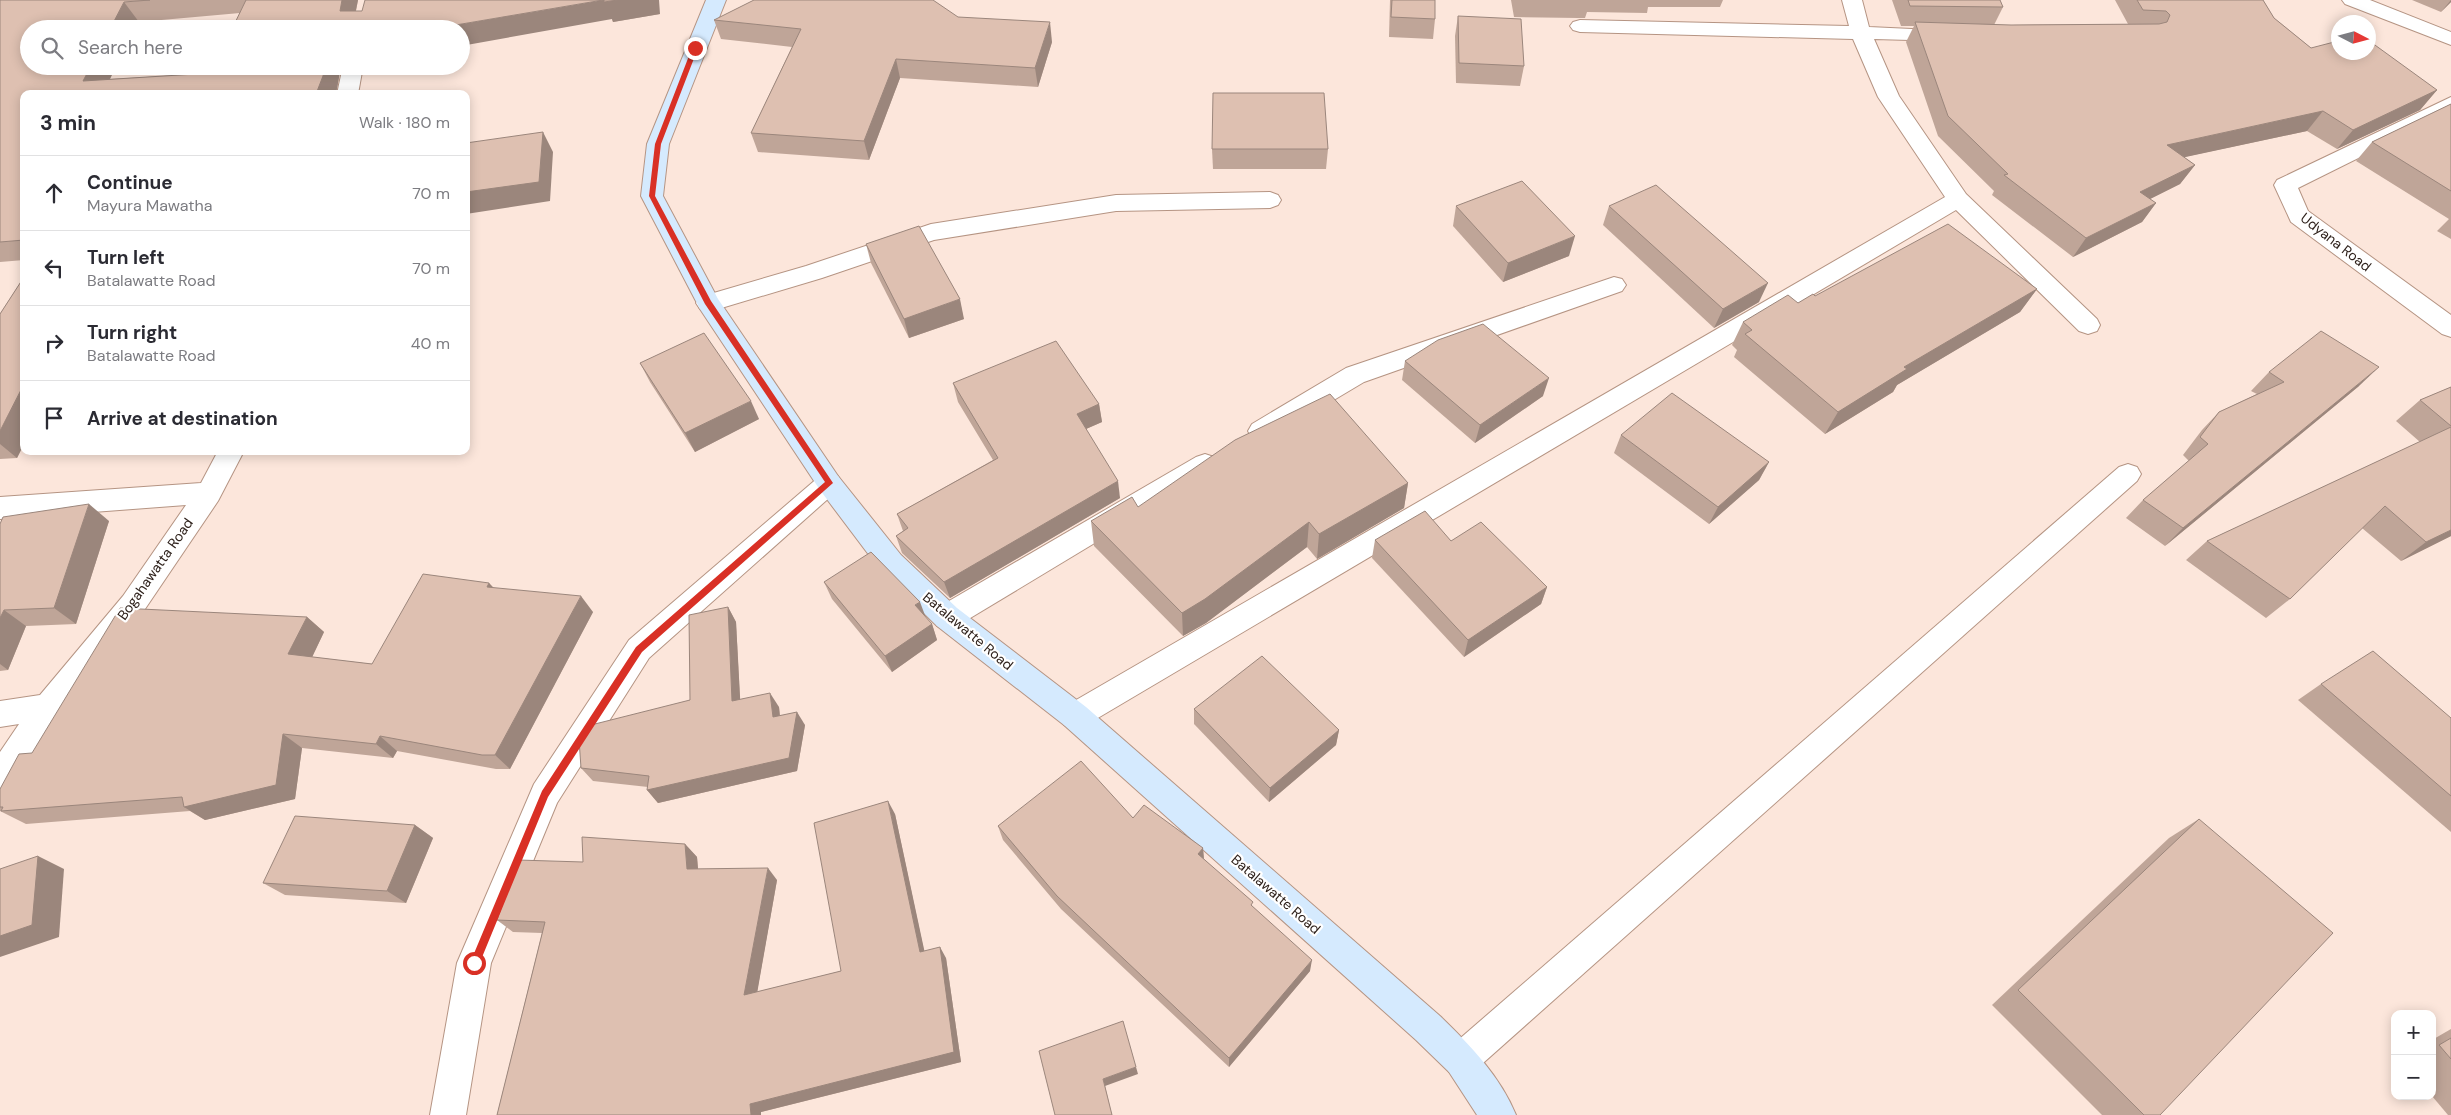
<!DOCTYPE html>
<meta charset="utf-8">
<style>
body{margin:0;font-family:"DM Sans",sans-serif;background:#f7f7f7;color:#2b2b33}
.controls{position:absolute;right:15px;bottom:15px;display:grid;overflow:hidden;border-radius:10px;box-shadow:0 2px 12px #0003}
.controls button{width:45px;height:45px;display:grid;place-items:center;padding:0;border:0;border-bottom:1px solid #e1e1e2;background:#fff;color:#2b2b33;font:25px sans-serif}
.compass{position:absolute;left:2331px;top:15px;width:45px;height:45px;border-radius:50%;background:#fff;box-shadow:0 2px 12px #0003;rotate:96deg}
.stop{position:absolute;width:15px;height:15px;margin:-11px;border:4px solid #d93025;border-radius:50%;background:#fff}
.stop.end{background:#d93025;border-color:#fff;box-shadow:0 1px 5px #0008}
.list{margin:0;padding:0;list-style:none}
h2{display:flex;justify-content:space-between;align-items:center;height:65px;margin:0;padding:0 20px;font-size:21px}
h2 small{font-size:16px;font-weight:400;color:#7c7c81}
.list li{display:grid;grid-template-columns:32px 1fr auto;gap:15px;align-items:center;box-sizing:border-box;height:75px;padding:0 20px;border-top:1px solid #e1e1e2}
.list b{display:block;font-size:19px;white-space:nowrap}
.list p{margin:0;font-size:16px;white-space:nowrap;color:#7c7c81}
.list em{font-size:16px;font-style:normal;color:#7c7c81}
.icon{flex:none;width:28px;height:28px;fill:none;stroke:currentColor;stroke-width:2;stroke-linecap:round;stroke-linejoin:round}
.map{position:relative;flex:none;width:2451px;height:1115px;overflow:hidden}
.search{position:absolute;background:#fff;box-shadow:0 2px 12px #0003;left:20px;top:20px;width:450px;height:55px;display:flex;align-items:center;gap:12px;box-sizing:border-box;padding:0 18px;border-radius:28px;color:#7c7c81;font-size:19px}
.panel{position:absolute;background:#fff;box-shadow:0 2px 12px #0003;left:20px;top:90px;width:450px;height:365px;border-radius:10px}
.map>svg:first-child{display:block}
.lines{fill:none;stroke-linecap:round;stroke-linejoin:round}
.street-casing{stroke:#b59483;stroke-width:2}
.secondary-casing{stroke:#b59483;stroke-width:2}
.street{fill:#fff;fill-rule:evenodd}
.secondary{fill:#d5eafe;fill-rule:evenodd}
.wall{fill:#bfa598}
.shaded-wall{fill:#9b867c}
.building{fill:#dec0b1;stroke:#9b867c}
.route{fill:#d93025}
.labels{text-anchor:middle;stroke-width:4.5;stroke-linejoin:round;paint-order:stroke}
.street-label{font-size:14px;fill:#2f221c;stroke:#fff}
</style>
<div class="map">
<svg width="2451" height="1115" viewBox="0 0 2451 1115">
<rect width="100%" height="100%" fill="#fce6db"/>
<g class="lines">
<g class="street-casing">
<g id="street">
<polygon points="1842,0 1862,0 1869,27 1954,31 1957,35 1954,39 1947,41 1874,39 1899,96 1966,194 2097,319 2100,325 2097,331 2088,334 2079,331 1956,210 1086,725 1075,729 1064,725 1060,716 1064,707 1945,197 1878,97 1853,39 1580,32 1573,30 1570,26 1573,22 1580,20 1849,26"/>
<polygon points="2342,0 2370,0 2451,32 2451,45 2345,4"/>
<polygon points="343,66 363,66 358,94 337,94"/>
<polygon points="2451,97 2451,112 2298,188 2308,211 2451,315 2451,337 2442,334 2291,222 2274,185 2277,180"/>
<polygon points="1270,192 1278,195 1281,200 1278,205 1270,208 1116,211 934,240 822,278 708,312 700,309 696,303 700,297 806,266 931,224 1116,195"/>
<polygon points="1614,277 1622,279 1626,285 1622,291 1364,382 1270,438 1261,441 1252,438 1248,431 1252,424 1346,368"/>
<polygon points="218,451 244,451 218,501 143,612 58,716 11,788 0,792 0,752 19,724 0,727 0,701 40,695 123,596 186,505 0,519 0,497 201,483"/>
<polygon points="1205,454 1214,457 1218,464 1214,471 957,626 947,629 937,626 933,617 937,608 1196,457"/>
<polygon points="2128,464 2137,467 2141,474 2137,481 1473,1072 1461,1077 1449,1072 1444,1060 1449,1048 2119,467"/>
<polygon points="829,472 838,476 842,483 838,490 649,658 557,803 491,963 466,1115 430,1115 457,963 534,784 629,640 820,476"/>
</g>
</g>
<g class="secondary-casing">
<path id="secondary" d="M 706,0 L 726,0 L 669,144 L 663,196 L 718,299 L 838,476 L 901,555 L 957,608 L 1086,707 L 1440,1016 C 1470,1045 1500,1076 1516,1115 L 1477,1115 L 1449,1072 L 1416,1040 L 1064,725 L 937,626 L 881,571 L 820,490 L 700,309 L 641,196 L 647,144 Z"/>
</g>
<use href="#street" class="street"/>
<use href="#secondary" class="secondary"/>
</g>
<g class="wall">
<polygon points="0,0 358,0 356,11 660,14 613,22 612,19 240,13 139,22 29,66 116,66 110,79 341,66 336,94 24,94 24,260 0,262"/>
<polygon points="1390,0 1435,0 1435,19 1433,39 1389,37"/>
<polygon points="1511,0 1723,0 1720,7 1648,7 1647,13 1587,12 1585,18 1579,18 1514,17"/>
<polygon points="1892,0 2000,0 2003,7 1994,25 2011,25 2128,24 2115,0 2263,0 2274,18 2311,48 2437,90 2420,110 2337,149 2307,131 2184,157 2195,165 2180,184 2150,199 2156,203 2142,222 2073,257 1992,195 1994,191 1938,136 1906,42 1914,26 1901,26"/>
<polygon points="2412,0 2451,0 2451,2 2441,12"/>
<polygon points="1458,16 1524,66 1520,86 1456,83 1455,36"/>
<polygon points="958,17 1052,42 1038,87 900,78 869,160 758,152 751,133 792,47 721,39 714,20"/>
<polygon points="2451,104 2451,239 2437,231 2449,219 2356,161 2372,142"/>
<polygon points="1212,149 1328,149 1326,169 1213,169"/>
<polygon points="1456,206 1569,256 1503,282 1453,226"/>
<polygon points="1609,206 1759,302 1714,328 1603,225"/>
<polygon points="866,244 964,319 909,338 871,263"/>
<polygon points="24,277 24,444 17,458 0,459 0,314"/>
<polygon points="2037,289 2020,312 1897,385 1893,392 1825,434 1734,357 1737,350 1732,345 1743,322 1798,303 1815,296"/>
<polygon points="1405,361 1543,396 1475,443 1402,380"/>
<polygon points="640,363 759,419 695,452 650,382"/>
<polygon points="2269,372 2359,386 2165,546 2126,518 2143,500 2189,461 2183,455 2202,430 2219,412 2257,394 2251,391"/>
<polygon points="953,383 1099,404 1102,422 1086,429 1120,498 950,598 902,553 896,536 903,531 897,514 993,460 958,402"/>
<polygon points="2451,387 2451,536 2401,561 2362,528 2290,599 2266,618 2186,560 2207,541 2420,442 2396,421 2420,400"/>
<polygon points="1621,435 1769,462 1759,480 1709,524 1614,453"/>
<polygon points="1408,483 1404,508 1317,559 1307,547 1206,623 1183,636 1094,546 1091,521 1138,507"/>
<polygon points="109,521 76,624 26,626 8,670 0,671 0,524"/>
<polygon points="1375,540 1451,541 1547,587 1541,604 1464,657 1372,558"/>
<polygon points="824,582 926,618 932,624 937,640 892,672 832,599"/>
<polygon points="489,583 494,588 593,612 510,769 496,769 397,751 393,758 302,748 295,799 205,820 190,811 26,824 0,811 0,789 32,753 307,617 324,632 312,657 372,664"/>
<polygon points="728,607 736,622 740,700 779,707 780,715 805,725 797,771 658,803 647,790 648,787 593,781 581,768 690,700"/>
<polygon points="2321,684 2451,718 2451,832 2298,700"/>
<polygon points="1194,709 1339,730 1336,745 1269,802 1194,724"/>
<polygon points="895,814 924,951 946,958 961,1062 761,1112 761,1115 497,1115 542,933 513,932 497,920 583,862 685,844 697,857 698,869 777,880 757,992 841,971"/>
<polygon points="1133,818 1203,848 1204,859 1253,907 1310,971 1229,1067 1061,909 1003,840 998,826"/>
<polygon points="2199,819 2160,1115 2102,1115 1992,1005 2169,838"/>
<polygon points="415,825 433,838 406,903 285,895 263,883"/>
<polygon points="2451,1029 2451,1115 2448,1115 2432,1096 2432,1040"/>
</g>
<g class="shaded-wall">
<polygon points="342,0 358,0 352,29 340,11"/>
<polygon points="603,0 659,0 660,14 613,22 612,19 461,46 461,29 444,29 444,27"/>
<polygon points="2451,0 2451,2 2441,12"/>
<polygon points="124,2 139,22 135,29 110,29"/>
<polygon points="1050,22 1052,42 1038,87 1035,68"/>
<polygon points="896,59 900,78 869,160 864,141"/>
<polygon points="91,66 116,66 103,94 83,81"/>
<polygon points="325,66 341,66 336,94 316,94"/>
<polygon points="2437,90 2420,110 2337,149 2353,130"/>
<polygon points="2323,111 2307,131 2153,164 2167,145"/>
<polygon points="543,132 553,152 550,201 466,214 466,192"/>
<polygon points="2195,165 2180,184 2126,211 2140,192"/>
<polygon points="2156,203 2142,222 2073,257 2086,238"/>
<polygon points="1575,236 1569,256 1503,282 1508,263"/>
<polygon points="1768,283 1759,302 1714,328 1723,309"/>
<polygon points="2037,289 2020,312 1897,385 1893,392 1825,434 1838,412 1904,367"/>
<polygon points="960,299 964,319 909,338 904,319"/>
<polygon points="2379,367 2359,386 2165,546 2183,528"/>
<polygon points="1549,378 1543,396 1475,443 1480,425"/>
<polygon points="24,384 24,444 17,458 0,444 0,431"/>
<polygon points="751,401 759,419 695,452 685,433"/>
<polygon points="1099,404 1102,422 1079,432 1077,414"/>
<polygon points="1769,462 1759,480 1709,524 1718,507"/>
<polygon points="1118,481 1120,498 950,598 944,582"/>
<polygon points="1408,483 1404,508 1317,559 1319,534"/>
<polygon points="89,504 109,521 76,624 54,608"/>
<polygon points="1309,522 1307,547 1206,623 1183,636 1182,613"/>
<polygon points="2451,530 2451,536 2401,561 2426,542"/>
<polygon points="489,583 503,599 487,587"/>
<polygon points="1547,587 1541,604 1464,657 1468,640"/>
<polygon points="581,596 593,612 510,769 495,755"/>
<polygon points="920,602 926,618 915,605"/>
<polygon points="728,607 736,622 741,715 732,701"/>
<polygon points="4,610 26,626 8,670 0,664 0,618"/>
<polygon points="307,617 324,632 306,670 288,654"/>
<polygon points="932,624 937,640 892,672 885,656"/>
<polygon points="770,693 779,707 781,731 773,717"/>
<polygon points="797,712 805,725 797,771 658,803 647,790"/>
<polygon points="1339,730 1336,745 1269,802 1270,788"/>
<polygon points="283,734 302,748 295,799 205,820 184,807"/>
<polygon points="380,736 397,751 393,758 376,744"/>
<polygon points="888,801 895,814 927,963 920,952"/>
<polygon points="415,825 433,838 406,903 387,891"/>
<polygon points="685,844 697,857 699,881 687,869"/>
<polygon points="1203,848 1204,861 1198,854"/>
<polygon points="38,856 64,869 59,937 0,957 0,936"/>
<polygon points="768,868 777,880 755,1005 744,995"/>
<polygon points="940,947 946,958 961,1062 761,1112 761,1115 751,1115 750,1104"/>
<polygon points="1312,960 1310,971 1229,1067 1229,1058"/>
<polygon points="1136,1067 1138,1074 1105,1086 1112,1115 1103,1079"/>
</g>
<g class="building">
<polygon points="0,0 150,0 124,2 110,29 29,29 29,66 91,66 83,81 212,73 215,66 325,66 323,76 316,94 24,94 24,240 0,242"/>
<polygon points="246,0 342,0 340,11 362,11 365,0 603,0 444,27 444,29 232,29"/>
<polygon points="604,0 618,0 604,2"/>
<polygon points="754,0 933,0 958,17 1050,22 1035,68 896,59 864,141 751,133 801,29 714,20"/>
<polygon points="1392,0 1435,0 1435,19 1391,17"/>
<polygon points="1908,0 2000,0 2003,7 1910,6"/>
<polygon points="2137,0 2263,0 2274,18 2311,48 2338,41 2338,52 2368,52 2368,40 2437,90 2353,130 2323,111 2167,145 2195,165 2140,192 2156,203 2086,238 2004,175 2008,174 1948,116 1915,22 2011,25 2159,24 2167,22 2170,15 2166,11 2143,10"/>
<polygon points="1458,16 1521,19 1524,66 1459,63"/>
<polygon points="1213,93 1324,93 1328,149 1212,149"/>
<polygon points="2451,104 2451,191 2372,142"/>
<polygon points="543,132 539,182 466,192 466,143"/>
<polygon points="1522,181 1575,236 1508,263 1456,206"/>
<polygon points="1656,185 1768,283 1723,309 1609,206"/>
<polygon points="1948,224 2037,289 1904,367 1907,369 1838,412 1745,334 1752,330 1743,322 1788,295 1798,303 1813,294 1815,296"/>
<polygon points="919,226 960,299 904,319 866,244"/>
<polygon points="24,277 24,384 0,431 0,314"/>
<polygon points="1483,324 1549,378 1480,425 1405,361 1438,340"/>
<polygon points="2321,331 2379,367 2183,528 2143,500 2208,444 2200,437 2219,412 2284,382 2269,372"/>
<polygon points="704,333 751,401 685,433 640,363"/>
<polygon points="1056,341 1099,404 1077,414 1118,481 944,582 896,536 908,528 897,514 998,458 953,383"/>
<polygon points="2451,387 2451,426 2420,400"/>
<polygon points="1672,393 1769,462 1718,507 1621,435"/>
<polygon points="1330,394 1408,483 1319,534 1309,522 1205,599 1182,613 1091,521 1132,497 1138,507 1235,440"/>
<polygon points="2451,427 2451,530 2426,542 2385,506 2290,599 2207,541"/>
<polygon points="89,504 54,608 4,610 0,618 0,524 3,517"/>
<polygon points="1425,511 1451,541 1481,522 1547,587 1468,640 1375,540"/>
<polygon points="871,552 920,602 915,605 932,624 885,656 824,582"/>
<polygon points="423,574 489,583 487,587 581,596 495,755 482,755 380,736 376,744 283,734 276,785 184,807 182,797 1,811 3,807 0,807 0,789 19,754 32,753 120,608 307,617 288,654 372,664"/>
<polygon points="728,607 732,701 770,693 773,717 797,712 789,758 647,790 649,776 581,768 579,739 587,726 690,700 689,615"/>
<polygon points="2373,651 2451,718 2451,796 2321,684"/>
<polygon points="1262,656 1339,730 1270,788 1194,709"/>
<polygon points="1081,761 1133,818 1144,805 1203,848 1198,854 1253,902 1251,905 1312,960 1229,1058 1057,896 998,826"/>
<polygon points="888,801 920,952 940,947 954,1052 750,1104 751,1115 497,1115 545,922 497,920 518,860 583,862 582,837 685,844 687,869 768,868 744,995 841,971 814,823"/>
<polygon points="295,816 415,825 387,891 263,883"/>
<polygon points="2199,819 2333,933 2160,1115 2144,1115 2018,990"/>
<polygon points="38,856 32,925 0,936 0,869"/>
<polygon points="1123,1021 1136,1067 1103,1079 1112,1115 1055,1115 1039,1051"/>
<polygon points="2451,1038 2451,1059 2439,1045"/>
</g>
<polygon class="route" points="695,46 698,48 661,144 655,196 711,301 833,483 642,652 548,797 478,967 474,968 470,963 542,791 636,647 825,482 705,304 649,196 655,144 692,48"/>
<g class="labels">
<g class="street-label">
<text transform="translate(2336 242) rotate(38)" y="5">Udyana Road</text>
<text transform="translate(155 569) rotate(-55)" y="5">Bogahawatta Road</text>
<text transform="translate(968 631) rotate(40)" y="5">Batalawatte Road</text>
<text transform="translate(1276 894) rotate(41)" y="5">Batalawatte Road</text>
</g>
</g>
</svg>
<div class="controls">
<button>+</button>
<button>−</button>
</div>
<svg class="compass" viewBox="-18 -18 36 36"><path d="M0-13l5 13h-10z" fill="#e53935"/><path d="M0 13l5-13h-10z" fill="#7c7c81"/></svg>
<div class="stop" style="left:474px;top:963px"></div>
<div class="stop end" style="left:695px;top:48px"></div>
<div class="search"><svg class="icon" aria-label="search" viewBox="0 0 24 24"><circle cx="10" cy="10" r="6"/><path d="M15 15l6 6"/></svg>Search here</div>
<section class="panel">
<h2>3 min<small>Walk · 180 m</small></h2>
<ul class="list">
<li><svg class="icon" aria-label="ahead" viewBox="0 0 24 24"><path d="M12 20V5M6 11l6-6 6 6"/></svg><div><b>Continue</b><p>Mayura Mawatha</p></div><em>70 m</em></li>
<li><svg class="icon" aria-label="left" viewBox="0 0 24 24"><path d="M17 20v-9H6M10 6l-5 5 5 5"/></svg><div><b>Turn left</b><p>Batalawatte Road</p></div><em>70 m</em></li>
<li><svg class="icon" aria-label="right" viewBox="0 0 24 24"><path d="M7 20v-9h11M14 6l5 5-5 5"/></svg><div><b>Turn right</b><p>Batalawatte Road</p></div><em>40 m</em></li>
<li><svg class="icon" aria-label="arrive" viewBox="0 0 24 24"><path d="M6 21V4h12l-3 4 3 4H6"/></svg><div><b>Arrive at destination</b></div></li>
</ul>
</section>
</div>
